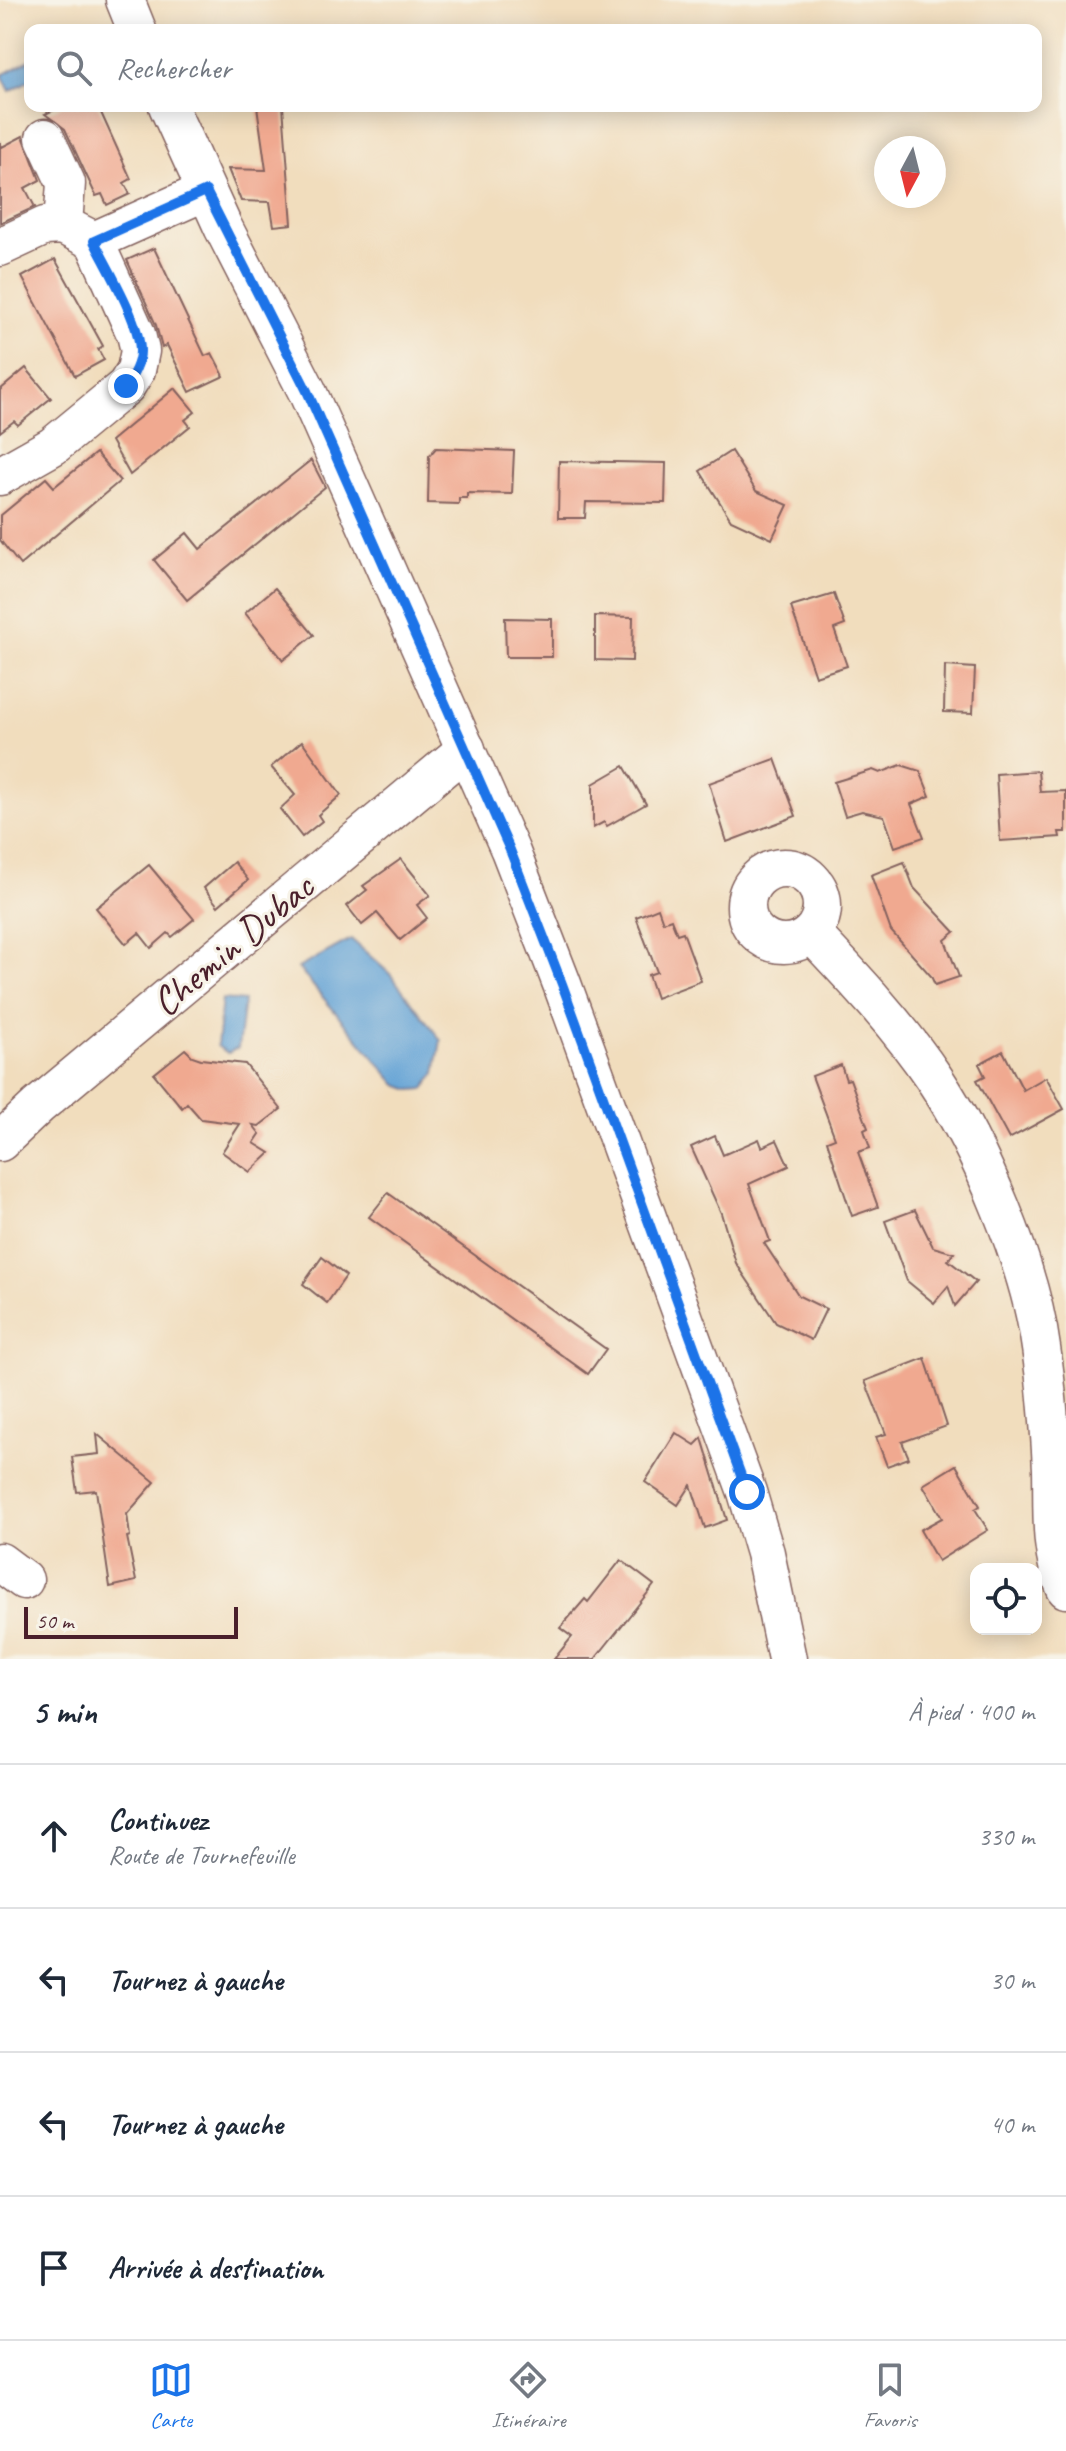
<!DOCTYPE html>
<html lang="fr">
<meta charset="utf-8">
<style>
body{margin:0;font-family:Caveat,sans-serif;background:#f6f6f7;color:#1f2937}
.controls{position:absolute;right:24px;bottom:24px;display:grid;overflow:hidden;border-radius:16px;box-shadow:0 4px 20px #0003}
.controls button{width:72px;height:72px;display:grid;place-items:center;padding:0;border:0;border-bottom:2px solid #e0e1e3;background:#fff;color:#1f2937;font:40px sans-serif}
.compass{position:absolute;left:874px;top:136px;width:72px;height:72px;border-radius:50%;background:#fff;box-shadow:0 4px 20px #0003;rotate:187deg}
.scale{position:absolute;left:24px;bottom:20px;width:214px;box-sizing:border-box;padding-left:8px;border:4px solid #4a1f2b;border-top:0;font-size:22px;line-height:28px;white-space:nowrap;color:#4a1f2b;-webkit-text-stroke:6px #f7f3e8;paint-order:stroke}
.stop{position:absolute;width:24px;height:24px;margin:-18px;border:6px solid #1a73e8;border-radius:50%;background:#fff}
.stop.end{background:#1a73e8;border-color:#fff;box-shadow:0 2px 8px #0008}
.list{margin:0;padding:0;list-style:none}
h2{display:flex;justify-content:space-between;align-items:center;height:104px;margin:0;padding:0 32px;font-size:34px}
h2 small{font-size:26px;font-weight:400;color:#747a83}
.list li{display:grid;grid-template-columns:52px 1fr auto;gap:24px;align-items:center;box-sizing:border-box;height:144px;padding:0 32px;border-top:2px solid #e0e1e3}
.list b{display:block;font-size:30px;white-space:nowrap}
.list p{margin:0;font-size:26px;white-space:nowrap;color:#747a83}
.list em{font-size:26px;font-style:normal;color:#747a83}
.icon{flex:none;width:44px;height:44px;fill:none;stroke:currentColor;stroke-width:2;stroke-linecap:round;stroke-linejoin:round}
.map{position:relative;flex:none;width:1066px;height:1659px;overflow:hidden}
.search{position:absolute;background:#fff;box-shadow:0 4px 20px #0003;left:24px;right:24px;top:24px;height:88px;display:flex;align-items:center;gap:20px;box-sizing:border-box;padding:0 28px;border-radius:16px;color:#747a83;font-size:30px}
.sheet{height:680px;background:#fff}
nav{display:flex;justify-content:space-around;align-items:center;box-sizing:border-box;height:112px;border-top:2px solid #e0e1e3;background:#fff;font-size:22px;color:#747a83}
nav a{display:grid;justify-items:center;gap:4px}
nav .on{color:#1a73e8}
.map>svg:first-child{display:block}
.water{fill:#62a2d5;stroke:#566080;stroke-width:2}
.building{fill:#f0a990}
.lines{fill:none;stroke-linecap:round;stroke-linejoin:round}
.minor-casing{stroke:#84625e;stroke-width:41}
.minor{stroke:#fff;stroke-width:38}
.route{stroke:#1a73e8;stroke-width:10}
.labels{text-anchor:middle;stroke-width:6;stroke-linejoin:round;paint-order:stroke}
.street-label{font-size:40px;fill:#4a1f2b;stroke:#f7f3e8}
</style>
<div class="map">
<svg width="1066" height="1659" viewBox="0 0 1066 1659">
<rect width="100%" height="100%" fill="#f7f3e8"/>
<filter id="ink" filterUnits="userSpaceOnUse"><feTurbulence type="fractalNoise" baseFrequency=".0125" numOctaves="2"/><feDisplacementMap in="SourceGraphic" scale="16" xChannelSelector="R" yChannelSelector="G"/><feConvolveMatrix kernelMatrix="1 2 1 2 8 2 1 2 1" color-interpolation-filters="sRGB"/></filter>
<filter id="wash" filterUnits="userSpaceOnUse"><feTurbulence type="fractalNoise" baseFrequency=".006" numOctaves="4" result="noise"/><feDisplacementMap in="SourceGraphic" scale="32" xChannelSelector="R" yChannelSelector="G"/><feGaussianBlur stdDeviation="1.8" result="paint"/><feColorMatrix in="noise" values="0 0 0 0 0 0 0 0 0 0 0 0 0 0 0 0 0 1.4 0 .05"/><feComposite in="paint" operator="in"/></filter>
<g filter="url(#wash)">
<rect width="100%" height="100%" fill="#f1ddbd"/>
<g class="water">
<polygon points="30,60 30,80 10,91 2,75"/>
<polygon points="351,939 390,974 441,1040 435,1074 424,1089 411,1090 397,1085 298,968"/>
<polygon points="222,999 244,1001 238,1048 228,1053 217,1046"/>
</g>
<g id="blocks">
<g class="building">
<polygon points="63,106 98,106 131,179 124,183 130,194 107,205 102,194 96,196 65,129 45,114"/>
<polygon points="257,106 283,106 292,224 274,226 270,202 241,201 228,169 266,170"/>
<polygon points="23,136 40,180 25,188 35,207 0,223 0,142 2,147"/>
<polygon points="154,248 205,356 212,353 224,376 190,392 167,345 162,348 156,325 127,260"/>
<polygon points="55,259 103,346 98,349 104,360 75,376 22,277"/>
<polygon points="26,368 51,398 18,425 14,421 0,432 0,390"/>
<polygon points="175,388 195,412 185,420 190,426 130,475 111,441"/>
<polygon points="436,448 514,451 512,494 467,493 467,498 459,498 459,504 428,503 429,456"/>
<polygon points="731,451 756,491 788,505 772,539 731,520 700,471"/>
<polygon points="96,453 120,481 20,565 0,540 0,516 46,478 54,487"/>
<polygon points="311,460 325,487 187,600 154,560 187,533 200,549"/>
<polygon points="559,461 666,463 665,503 586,502 585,518 558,518"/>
<polygon points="275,588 314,635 283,660 245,613"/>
<polygon points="834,594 845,625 834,629 847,666 815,676 791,607"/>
<polygon points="595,616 633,617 632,661 595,660"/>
<polygon points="505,618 552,619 552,657 506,657"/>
<polygon points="945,666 975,668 973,713 944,712"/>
<polygon points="302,741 341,795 318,815 322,821 302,837 280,809 295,795 271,767"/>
<polygon points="775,759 796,816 727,842 709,783"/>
<polygon points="901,765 920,771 930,796 911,804 924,837 895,847 884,816 862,811 845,816 834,782 873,770 880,773"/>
<polygon points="624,766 646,804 607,826 604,822 593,828 593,784"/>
<polygon points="1038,771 1040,792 1066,791 1066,832 1059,832 1060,837 1000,841 996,774"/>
<polygon points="401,859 430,895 417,905 427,918 400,940 377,913 362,925 347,906 367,890 363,886"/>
<polygon points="234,862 248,880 218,906 204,888"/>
<polygon points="904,862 914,888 955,932 945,940 959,977 935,985 931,976 891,931 871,875"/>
<polygon points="149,865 194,919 172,937 168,933 151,948 139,933 126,944 96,908"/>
<polygon points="658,908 663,922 671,919 677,934 683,932 701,981 656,998 648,975 657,972 636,917"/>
<polygon points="185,1049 192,1056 201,1059 245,1064 281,1109 259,1126 253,1125 260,1134 254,1143 270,1153 250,1172 222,1152 240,1124 201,1119 187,1103 182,1108 154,1074"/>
<polygon points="1003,1051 1023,1090 1046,1077 1064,1109 1009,1139 977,1080 985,1076 979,1064"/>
<polygon points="841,1065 846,1080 850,1079 868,1128 864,1130 870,1148 858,1152 878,1207 852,1216 827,1141 835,1138 812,1076"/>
<polygon points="715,1136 723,1155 759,1139 762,1147 777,1140 789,1166 749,1184 770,1241 764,1243 799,1296 826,1309 811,1340 776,1323 736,1263 721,1213 691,1147"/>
<polygon points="388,1193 606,1349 588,1374 369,1217"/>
<polygon points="915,1210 933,1247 954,1253 948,1260 976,1282 955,1306 948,1286 934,1303 907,1281 885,1221"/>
<polygon points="322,1257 346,1276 327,1303 303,1284"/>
<polygon points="925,1358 947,1426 902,1442 909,1458 887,1466 876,1437 886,1434 865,1381"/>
<polygon points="676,1433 695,1445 702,1438 727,1520 705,1528 691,1485 678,1505 645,1482"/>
<polygon points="97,1434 155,1482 127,1514 130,1536 127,1537 136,1581 110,1587 96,1490 77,1492 72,1457 99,1454"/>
<polygon points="956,1465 980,1506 975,1509 988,1530 938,1561 920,1530 942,1518 923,1485"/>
<polygon points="621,1560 654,1585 595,1659 554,1659 572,1637 560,1628 585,1599 588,1602"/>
</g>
</g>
</g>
<g filter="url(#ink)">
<use href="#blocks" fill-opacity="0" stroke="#84625e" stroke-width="2"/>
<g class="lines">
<g class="minor-casing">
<g id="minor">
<polyline points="125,0 137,30"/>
<polyline points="168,106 223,227 307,391 510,850 562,984 747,1492 765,1553 787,1659"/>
<polyline points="45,138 66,183 63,225"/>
<polyline points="94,241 206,191"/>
<polyline points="0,247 45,226 63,225 94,241 136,334 140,351 136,370 126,386 53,446 0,476"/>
<circle cx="784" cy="906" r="38"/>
<path d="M 812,934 C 855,979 899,1026 934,1078 C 980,1147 1030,1265 1041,1348 C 1047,1387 1050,1429 1052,1469 C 1053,1508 1049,1553 1066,1589"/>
<polyline points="0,1142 38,1106 466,749"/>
<polyline points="0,1562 24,1580"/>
</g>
</g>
<use href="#minor" class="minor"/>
</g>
</g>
<g class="lines" filter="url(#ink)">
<path class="route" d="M 126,386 C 133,375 140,364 140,351 C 140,322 107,267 94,241 L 206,191 L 307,391 L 510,850 L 562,984 L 747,1492"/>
</g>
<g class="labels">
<g class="street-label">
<text transform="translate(232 944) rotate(-40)" y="14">Chemin Dubac</text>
</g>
</g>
</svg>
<div class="controls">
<button><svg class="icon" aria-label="locate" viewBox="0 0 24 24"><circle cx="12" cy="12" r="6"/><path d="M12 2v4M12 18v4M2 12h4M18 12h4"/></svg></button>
</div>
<svg class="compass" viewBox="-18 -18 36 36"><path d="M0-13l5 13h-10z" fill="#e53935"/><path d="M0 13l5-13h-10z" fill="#747a83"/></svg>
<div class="scale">50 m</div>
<div class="stop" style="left:747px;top:1492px"></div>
<div class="stop end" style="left:126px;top:386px"></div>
<div class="search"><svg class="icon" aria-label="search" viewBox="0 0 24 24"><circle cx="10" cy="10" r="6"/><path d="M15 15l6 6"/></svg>Rechercher</div>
</div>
<section class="sheet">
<h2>5 min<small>À pied · 400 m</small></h2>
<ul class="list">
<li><svg class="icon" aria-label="ahead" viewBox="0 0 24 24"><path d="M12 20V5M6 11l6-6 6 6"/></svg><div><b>Continuez</b><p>Route de Tournefeuille</p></div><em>330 m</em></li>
<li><svg class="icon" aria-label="left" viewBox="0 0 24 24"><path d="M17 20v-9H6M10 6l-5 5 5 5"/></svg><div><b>Tournez à gauche</b></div><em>30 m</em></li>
<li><svg class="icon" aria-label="left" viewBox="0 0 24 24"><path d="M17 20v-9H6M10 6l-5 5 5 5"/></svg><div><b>Tournez à gauche</b></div><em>40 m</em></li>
<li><svg class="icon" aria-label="arrive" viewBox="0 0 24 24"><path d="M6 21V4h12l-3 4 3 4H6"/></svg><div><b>Arrivée à destination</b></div></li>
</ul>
</section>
<nav>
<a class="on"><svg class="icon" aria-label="map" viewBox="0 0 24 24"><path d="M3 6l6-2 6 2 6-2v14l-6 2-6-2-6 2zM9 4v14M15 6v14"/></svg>Carte</a>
<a><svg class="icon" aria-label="directions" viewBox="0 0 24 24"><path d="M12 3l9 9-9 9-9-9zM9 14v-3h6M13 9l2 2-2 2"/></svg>Itinéraire</a>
<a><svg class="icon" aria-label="saved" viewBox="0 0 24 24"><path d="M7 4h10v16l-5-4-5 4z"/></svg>Favoris</a>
</nav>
